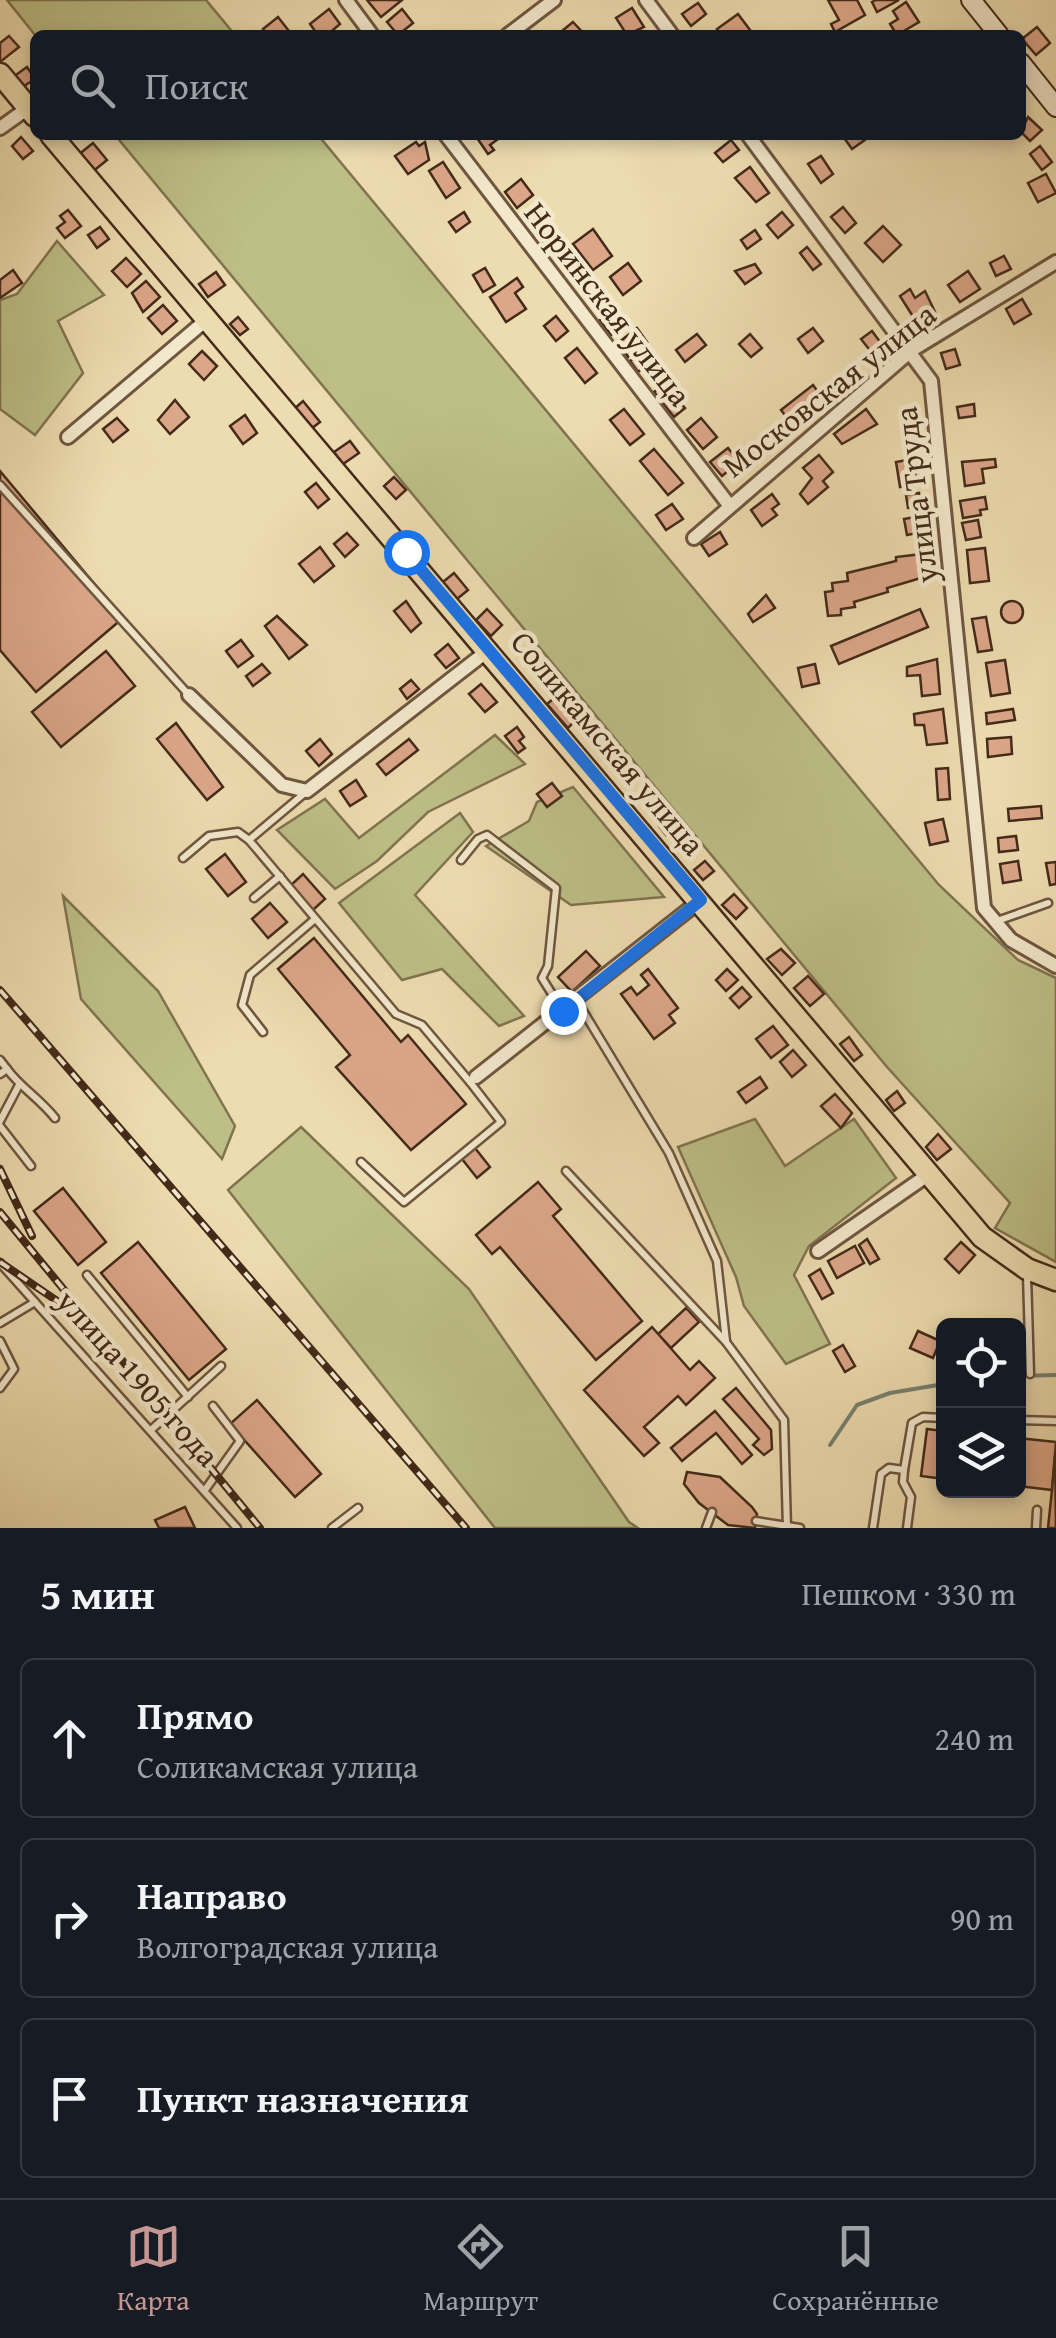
<!DOCTYPE html>
<html lang="ru">
<meta charset="utf-8">
<style>
body{margin:0;font-family:"Gentium Book Plus",serif;background:#20242c;color:#f1f3f6}
.controls{position:absolute;right:30px;bottom:30px;display:grid;overflow:hidden;border-radius:15px;box-shadow:0 5px 15px #0003}
.controls button{width:90px;height:90px;display:grid;place-items:center;padding:0;border:0;border-bottom:2px solid #363941;background:#171b24;color:#f1f3f6;font:50px sans-serif}
.stop{position:absolute;width:30px;height:30px;margin:-22px;border:8px solid #1a73e8;border-radius:50%;background:#fff}
.stop.end{background:#1a73e8;border-color:#fff;box-shadow:0 2px 10px #0008}
.list{margin:0;padding:0;list-style:none}
h2{display:flex;justify-content:space-between;align-items:center;height:130px;margin:0;padding:0 40px;font-size:42px}
h2 small{font-size:32px;font-weight:400;color:#9ea1a6}
.list li{display:grid;grid-template-columns:65px 1fr auto;gap:30px;align-items:center;box-sizing:border-box;height:160px;margin:0 20px 20px;padding:0 20px;border:2px solid #363941;border-radius:15px}
.list b{display:block;font-size:38px;white-space:nowrap}
.list p{margin:0;font-size:32px;white-space:nowrap;color:#9ea1a6}
.list em{font-size:32px;font-style:normal;color:#9ea1a6}
.icon{flex:none;width:55px;height:55px;fill:none;stroke:currentColor;stroke-width:2;stroke-linecap:round;stroke-linejoin:round}
.map{position:relative;flex:none;width:1056px;height:1528px;overflow:hidden}
.search{position:absolute;background:#171b24;box-shadow:0 5px 15px #0003;left:30px;right:30px;top:30px;height:110px;display:flex;align-items:center;gap:25px;box-sizing:border-box;padding:0 35px;border-radius:15px;color:#9ea1a6;font-size:38px}
.sheet{height:670px;background:#171b24}
nav{display:flex;justify-content:space-around;align-items:center;box-sizing:border-box;height:140px;border-top:2px solid #363941;background:#171b24;font-size:28px;color:#9ea1a6}
nav a{display:grid;justify-items:center;gap:5px}
nav .on{color:#c59692}
.map>svg:first-child{display:block}
.green{fill:#bdbf87;stroke:#807450;stroke-width:2.5}
.lines{fill:none;stroke-linecap:round;stroke-linejoin:round}
.stream{stroke:#778271;stroke-width:4}
.building{fill:#dca789;stroke:#432a19;stroke-width:2.5}
.lane-casing{stroke:#6e563f;stroke-width:11}
.street-casing{stroke:#6e563f;stroke-width:18}
.secondary-casing{stroke:#432a19;stroke-width:22}
.primary-casing{stroke:#432a19;stroke-width:25}
.lane{stroke:#f3e8cc;stroke-width:6}
.street{stroke:#f3e8cc;stroke-width:12}
.secondary{stroke:#f3e8cc;stroke-width:18}
.primary{stroke:#eddcb0;stroke-width:20}
.rail-casing{stroke:#432a19;stroke-width:8}
.rail{stroke:#f3e8cc;stroke-width:4;stroke-dasharray:11;stroke-linecap:butt}
.route{stroke:#1a73e8;stroke-width:12}
.labels{text-anchor:middle;stroke-width:9;stroke-linejoin:round;paint-order:stroke}
.street-label{font-size:32px;fill:#432a19;stroke:#f3e8cc}
</style>
<div class="map">
<svg width="1056" height="1528" viewBox="0 0 1056 1528">
<rect width="100%" height="100%" fill="#eddcb0"/>
<filter id="stains"><feTurbulence type="fractalNoise" baseFrequency=".002" numOctaves="4"/><feColorMatrix values="0 0 0 0 .2 0 0 0 0 .09 0 0 0 0 .02 0 0 0 .5 -.17"/></filter>
<radialGradient id="worn" r=".72"><stop offset=".6" stop-color="#630" stop-opacity="0"/><stop offset="1" stop-color="#630" stop-opacity=".3"/></radialGradient>
<g class="green">
<polygon points="7,0 206,0 235,35 35,35"/>
<polygon points="115,135 318,135 939,885 1018,960 1056,978 1056,1262 995,1228 1010,1203 887,1067"/>
<polygon points="57,241 104,295 58,321 83,373 35,435 0,409 0,300 17,294"/>
<polygon points="495,735 525,764 428,812 377,861 335,889 277,830 325,799 359,838"/>
<polygon points="573,787 664,897 571,905 486,846 529,821 537,802"/>
<polygon points="460,813 473,832 415,895 524,1016 499,1026 442,969 402,980 339,903"/>
<polygon points="63,896 158,991 235,1126 222,1159 81,999"/>
<polygon points="755,1119 785,1166 854,1119 896,1178 809,1246 794,1275 830,1344 786,1364 744,1306 736,1277 678,1147"/>
<polygon points="301,1127 469,1289 629,1522 638,1528 495,1528 228,1190"/>
</g>
<g class="lines">
<g class="stream">
<polyline points="1018,1376 1056,1375"/>
<polyline points="830,1445 857,1405 890,1393 944,1384"/>
</g>
</g>
<g class="building">
<polygon points="367,0 402,0 381,17"/>
<polygon points="828,0 857,0 865,15 835,32 831,24 839,20"/>
<polygon points="876,0 899,0 877,12 872,2"/>
<polygon points="906,2 919,22 897,35 890,24 898,19 893,11"/>
<polygon points="698,3 706,14 691,26 682,14"/>
<polygon points="632,8 644,27 627,35 616,18"/>
<polygon points="329,9 340,24 327,35 318,35 310,24"/>
<polygon points="402,9 413,23 398,35 387,22"/>
<polygon points="738,14 750,30 742,35 721,35 717,29"/>
<polygon points="278,17 292,35 267,35 263,29"/>
<polygon points="573,22 585,35 557,35"/>
<polygon points="1037,27 1050,43 1036,55 1022,39"/>
<polygon points="9,36 19,47 0,62 0,43"/>
<polygon points="27,67 35,79 21,88 13,77"/>
<polygon points="1028,117 1042,130 1030,141 1021,132"/>
<polygon points="475,135 495,135 498,139 490,145 494,150 488,154"/>
<polygon points="842,135 868,135 869,137 852,149"/>
<polygon points="21,137 33,151 23,159 12,146"/>
<polygon points="731,140 739,150 723,162 715,153"/>
<polygon points="416,142 419,146 425,142 429,160 408,174 395,156"/>
<polygon points="93,143 107,160 91,173 77,156"/>
<polygon points="1040,146 1052,162 1042,170 1030,154"/>
<polygon points="821,156 833,174 821,183 808,164"/>
<polygon points="443,162 460,188 446,198 429,171"/>
<polygon points="750,167 769,193 756,202 735,178"/>
<polygon points="1046,174 1056,193 1038,202 1028,183"/>
<polygon points="521,179 533,195 517,208 505,192"/>
<polygon points="843,207 856,223 845,233 831,217"/>
<polygon points="68,210 81,226 65,238 57,228 65,222 60,216"/>
<polygon points="464,212 470,222 456,232 449,222"/>
<polygon points="782,212 793,225 778,238 767,225"/>
<polygon points="883,226 901,245 883,262 865,243"/>
<polygon points="100,227 109,239 97,248 88,235"/>
<polygon points="593,229 612,256 593,270 573,244"/>
<polygon points="550,230 561,245 551,252 540,238"/>
<polygon points="755,230 761,239 747,249 741,240"/>
<polygon points="807,247 821,264 813,270 800,253"/>
<polygon points="1004,256 1011,269 996,276 990,263"/>
<polygon points="126,258 141,274 127,287 112,271"/>
<polygon points="628,263 641,281 623,295 610,277"/>
<polygon points="755,264 761,273 745,284 735,271"/>
<polygon points="485,268 495,285 483,292 473,275"/>
<polygon points="13,270 22,283 0,298 0,280"/>
<polygon points="968,271 980,289 960,302 948,285"/>
<polygon points="216,272 225,285 208,297 199,284"/>
<polygon points="517,278 523,287 515,293 526,309 506,322 490,297"/>
<polygon points="146,281 160,297 143,312 132,293"/>
<polygon points="910,289 915,298 925,291 937,316 919,326 900,296"/>
<polygon points="1022,299 1031,314 1014,324 1006,309"/>
<polygon points="163,305 177,321 162,334 148,318"/>
<polygon points="614,310 625,325 611,335 600,320"/>
<polygon points="556,316 568,331 556,341 544,326"/>
<polygon points="238,317 248,329 240,335 230,324"/>
<polygon points="637,328 647,342 628,357 618,343"/>
<polygon points="813,328 823,341 808,353 798,339"/>
<polygon points="872,331 886,350 876,358 861,339"/>
<polygon points="697,334 706,345 685,362 676,350"/>
<polygon points="750,334 762,348 751,357 739,344"/>
<polygon points="577,348 597,373 585,383 565,358"/>
<polygon points="955,349 960,365 946,369 941,353"/>
<polygon points="202,351 217,366 204,380 189,364"/>
<polygon points="643,351 651,362 638,372 630,361"/>
<polygon points="664,384 685,408 674,417 654,392"/>
<polygon points="813,385 826,403 794,427 781,410"/>
<polygon points="175,400 189,417 170,434 158,420"/>
<polygon points="303,401 320,422 307,432 291,412"/>
<polygon points="974,404 975,416 959,418 957,407"/>
<polygon points="624,409 644,434 630,445 610,420"/>
<polygon points="866,409 877,424 842,444 834,434"/>
<polygon points="245,415 257,433 243,444 230,426"/>
<polygon points="117,418 128,430 113,442 103,429"/>
<polygon points="701,418 717,437 703,449 687,430"/>
<polygon points="350,441 359,453 343,464 334,452"/>
<polygon points="728,448 739,462 722,476 710,462"/>
<polygon points="654,449 683,483 668,495 640,461"/>
<polygon points="819,455 833,472 823,481 828,487 808,504 800,494 812,478 803,468"/>
<polygon points="913,459 917,484 900,487 896,462"/>
<polygon points="995,459 996,467 982,469 984,483 965,486 962,462"/>
<polygon points="0,471 123,618 36,692 0,650"/>
<polygon points="394,477 406,490 396,499 384,486"/>
<polygon points="316,483 329,499 318,508 305,492"/>
<polygon points="919,493 920,507 908,508 906,495"/>
<polygon points="772,494 779,504 772,509 777,515 762,526 751,510"/>
<polygon points="985,497 987,509 980,510 981,515 963,518 960,501"/>
<polygon points="672,504 683,519 666,530 656,515"/>
<polygon points="920,516 922,532 907,535 904,519"/>
<polygon points="978,520 981,537 966,540 962,523"/>
<polygon points="720,532 727,544 709,556 701,544"/>
<polygon points="347,533 358,545 345,557 334,544"/>
<polygon points="320,547 334,566 314,582 299,564"/>
<polygon points="985,548 989,581 970,583 967,550"/>
<polygon points="922,554 924,577 887,588 888,592 854,602 855,607 841,609 841,615 828,616 825,592 833,591 832,583 848,581 847,573 896,561 896,557"/>
<polygon points="454,573 468,590 457,599 443,582"/>
<polygon points="766,595 775,608 753,622 748,614"/>
<polygon points="406,601 421,623 411,632 394,611"/>
<circle cx="1012" cy="612" r="11"/>
<polygon points="487,609 502,625 491,636 476,620"/>
<polygon points="920,609 928,627 839,664 831,646"/>
<polygon points="277,616 307,645 289,659 265,626"/>
<polygon points="986,617 992,650 978,652 972,619"/>
<polygon points="241,640 253,656 238,667 226,651"/>
<polygon points="448,644 459,658 446,668 435,655"/>
<polygon points="106,651 135,686 61,747 32,712"/>
<polygon points="937,659 940,694 922,696 920,675 907,676 907,667"/>
<polygon points="1005,660 1010,693 991,696 986,663"/>
<polygon points="262,664 270,673 253,686 246,676"/>
<polygon points="815,664 819,683 802,687 798,668"/>
<polygon points="411,680 419,689 407,699 400,689"/>
<polygon points="481,684 497,702 485,712 469,694"/>
<polygon points="558,695 578,718 568,728 547,704"/>
<polygon points="943,709 947,743 927,745 924,725 915,725 914,714"/>
<polygon points="1013,709 1015,720 987,724 986,713"/>
<polygon points="176,723 223,787 207,800 157,739"/>
<polygon points="596,726 603,735 592,744 585,735"/>
<polygon points="517,727 524,737 519,741 525,748 518,753 505,736"/>
<polygon points="1011,737 1012,754 988,757 987,739"/>
<polygon points="320,739 332,754 319,766 306,751"/>
<polygon points="409,739 418,750 386,775 377,764"/>
<polygon points="948,768 950,799 938,800 936,769"/>
<polygon points="356,780 366,796 350,806 340,791"/>
<polygon points="552,783 562,796 547,807 537,794"/>
<polygon points="1041,806 1042,818 1009,821 1008,809"/>
<polygon points="671,817 678,826 666,835 659,826"/>
<polygon points="943,819 948,841 930,845 925,823"/>
<polygon points="1016,836 1018,850 999,852 998,838"/>
<polygon points="225,854 246,882 228,896 206,869"/>
<polygon points="705,861 714,871 703,880 694,870"/>
<polygon points="1018,861 1021,880 1003,883 1000,864"/>
<polygon points="1056,862 1056,884 1050,885 1046,863"/>
<polygon points="303,874 325,899 313,910 291,885"/>
<polygon points="734,894 747,908 736,919 722,905"/>
<polygon points="270,903 287,922 268,938 252,919"/>
<polygon points="314,938 401,1042 408,1035 466,1104 411,1150 336,1067 350,1055 278,969"/>
<polygon points="781,949 795,963 782,975 767,959"/>
<polygon points="586,951 600,966 572,992 558,977"/>
<polygon points="648,969 678,1008 669,1015 675,1023 654,1039 621,994 631,987 637,995 649,985 641,975"/>
<polygon points="727,969 738,980 726,991 716,980"/>
<polygon points="808,976 824,994 810,1006 794,988"/>
<polygon points="742,987 751,997 739,1008 730,998"/>
<polygon points="773,1026 788,1045 771,1058 756,1039"/>
<polygon points="849,1037 862,1055 854,1061 840,1044"/>
<polygon points="793,1050 806,1065 792,1077 780,1062"/>
<polygon points="760,1077 767,1088 746,1103 738,1092"/>
<polygon points="897,1091 905,1103 894,1111 886,1100"/>
<polygon points="835,1094 852,1113 841,1128 821,1106"/>
<polygon points="938,1134 951,1149 937,1160 926,1147"/>
<polygon points="475,1148 490,1167 477,1178 462,1159"/>
<polygon points="538,1182 561,1209 553,1216 642,1321 596,1360 500,1247 492,1254 476,1235"/>
<polygon points="63,1188 106,1242 78,1265 34,1211"/>
<polygon points="867,1239 879,1259 870,1264 859,1245"/>
<polygon points="138,1242 226,1349 189,1380 101,1273"/>
<polygon points="961,1242 975,1255 959,1273 945,1259"/>
<polygon points="855,1246 864,1263 837,1278 828,1261"/>
<polygon points="820,1269 833,1293 822,1299 809,1276"/>
<polygon points="686,1308 699,1322 671,1348 658,1334"/>
<polygon points="652,1327 690,1370 699,1361 715,1378 686,1405 678,1396 644,1427 659,1443 644,1456 584,1390"/>
<polygon points="918,1331 940,1341 933,1358 910,1348"/>
<polygon points="843,1345 855,1366 845,1372 833,1351"/>
<polygon points="736,1388 771,1430 772,1449 764,1455 753,1445 759,1439 723,1399"/>
<polygon points="257,1400 321,1474 295,1497 230,1424"/>
<polygon points="715,1411 752,1455 742,1464 716,1433 682,1461 671,1448"/>
<polygon points="927,1429 944,1431 944,1479 921,1476"/>
<polygon points="1018,1438 1056,1442 1052,1490 1018,1486"/>
<polygon points="1055,1455 1056,1528 1048,1528 1052,1490"/>
<polygon points="687,1472 720,1477 752,1507 757,1514 755,1528 728,1525 699,1503 684,1484"/>
<polygon points="185,1507 195,1528 159,1528 155,1520"/>
</g>
<g class="lines">
<g class="lane-casing">
<g id="lane">
<polyline points="0,485 188,694"/>
<polyline points="306,792 249,840 396,1014 422,1025 470,1082 475,1078"/>
<polyline points="183,858 209,836 238,832 249,840"/>
<polyline points="461,860 478,839 487,835 556,888 548,966 542,978 562,1010"/>
<polyline points="254,898 280,876"/>
<polyline points="997,921 1048,903"/>
<polyline points="577,1001 669,1153 717,1261 726,1341"/>
<polyline points="263,1032 242,1005 250,975 315,919"/>
<polyline points="0,1060 7,1069 0,1074"/>
<path d="M 7,1069 C 21,1088 38,1097 55,1118"/>
<polyline points="0,1121 19,1085"/>
<polyline points="0,1126 31,1166"/>
<polyline points="361,1162 404,1202 501,1122 470,1082"/>
<polyline points="566,1171 726,1342 784,1420 787,1528"/>
<polyline points="0,1263 237,1528"/>
<polyline points="87,1275 188,1397"/>
<polyline points="1027,1275 1030,1374"/>
<polyline points="0,1323 35,1302"/>
<polyline points="0,1341 14,1369 0,1388"/>
<polyline points="1018,1420 1056,1421"/>
<polyline points="151,1430 221,1366"/>
<polyline points="904,1470 912,1423 923,1417 944,1418"/>
<polyline points="205,1490 240,1441 213,1406"/>
<polyline points="756,1521 800,1528"/>
<polyline points="332,1528 358,1508"/>
<polyline points="706,1528 712,1512"/>
<polyline points="873,1528 881,1474 889,1468 904,1470 903,1482 911,1497 907,1528"/>
<polyline points="1036,1528 1037,1510"/>
</g>
</g>
<g class="street-casing">
<g id="street">
<polyline points="346,0 372,35"/>
<polyline points="646,0 672,35"/>
<polyline points="508,35 554,0"/>
<polyline points="0,128 28,108"/>
<polyline points="446,135 729,505"/>
<polyline points="748,135 931,381 984,908 1011,940 1056,966"/>
<polyline points="68,437 205,321"/>
<polyline points="694,538 912,350 1056,262"/>
<polyline points="189,695 282,785 307,791 490,649"/>
<polyline points="476,1077 701,900"/>
<polyline points="818,1251 929,1174"/>
</g>
</g>
<g class="secondary-casing">
<g id="secondary">
<polyline points="971,0 999,35"/>
<polyline points="1021,63 1056,107"/>
</g>
</g>
<g class="primary-casing">
<g id="primary">
<polyline points="0,74 35,116"/>
<polyline points="51,135 982,1237 1027,1269 1056,1280"/>
</g>
</g>
<use href="#lane" class="lane"/>
<use href="#street" class="street"/>
<use href="#secondary" class="secondary"/>
<use href="#primary" class="primary"/>
<g class="rail-casing">
<g id="rail">
<polyline points="0,990 466,1528"/>
<polyline points="0,1169 32,1236"/>
<polyline points="0,1212 260,1528"/>
<polyline points="0,1262 66,1307"/>
</g>
</g>
<use href="#rail" class="rail"/>
</g>
<g class="lines">
<polyline class="route" points="406,552 701,900 563,1011"/>
</g>
<g class="labels">
<g class="street-label">
<text transform="translate(608 304) rotate(52)" y="11">Норинская улица</text>
<text transform="translate(829 390) rotate(-38)" y="11">Московская улица</text>
<text transform="translate(916 495) rotate(-97)" y="11">улица Труда</text>
<text transform="translate(608 743) rotate(50)" y="11">Соликамская улица</text>
<text transform="translate(138 1378) rotate(48)" y="11">улица 1905 года</text>
</g>
</g>
<rect width="100%" height="100%" filter="url(#stains)"/>
<rect width="100%" height="100%" fill="url(#worn)"/>
</svg>
<div class="controls">
<button><svg class="icon" aria-label="locate" viewBox="0 0 24 24"><circle cx="12" cy="12" r="6"/><path d="M12 2v4M12 18v4M2 12h4M18 12h4"/></svg></button>
<button><svg class="icon" aria-label="layers" viewBox="0 0 24 24"><path d="M12 4l9 5-9 5-9-5zM3 14l9 5 9-5"/></svg></button>
</div>
<div class="stop" style="left:406px;top:552px"></div>
<div class="stop end" style="left:563px;top:1011px"></div>
<div class="search"><svg class="icon" aria-label="search" viewBox="0 0 24 24"><circle cx="10" cy="10" r="6"/><path d="M15 15l6 6"/></svg>Поиск</div>
</div>
<section class="sheet">
<h2>5 мин<small>Пешком · 330 m</small></h2>
<ul class="list">
<li><svg class="icon" aria-label="ahead" viewBox="0 0 24 24"><path d="M12 20V5M6 11l6-6 6 6"/></svg><div><b>Прямо</b><p>Соликамская улица</p></div><em>240 m</em></li>
<li><svg class="icon" aria-label="right" viewBox="0 0 24 24"><path d="M7 20v-9h11M14 6l5 5-5 5"/></svg><div><b>Направо</b><p>Волгоградская улица</p></div><em>90 m</em></li>
<li><svg class="icon" aria-label="arrive" viewBox="0 0 24 24"><path d="M6 21V4h12l-3 4 3 4H6"/></svg><div><b>Пункт назначения</b></div></li>
</ul>
</section>
<nav>
<a class="on"><svg class="icon" aria-label="map" viewBox="0 0 24 24"><path d="M3 6l6-2 6 2 6-2v14l-6 2-6-2-6 2zM9 4v14M15 6v14"/></svg>Карта</a>
<a><svg class="icon" aria-label="directions" viewBox="0 0 24 24"><path d="M12 3l9 9-9 9-9-9zM9 14v-3h6M13 9l2 2-2 2"/></svg>Маршрут</a>
<a><svg class="icon" aria-label="saved" viewBox="0 0 24 24"><path d="M7 4h10v16l-5-4-5 4z"/></svg>Сохранённые</a>
</nav>
